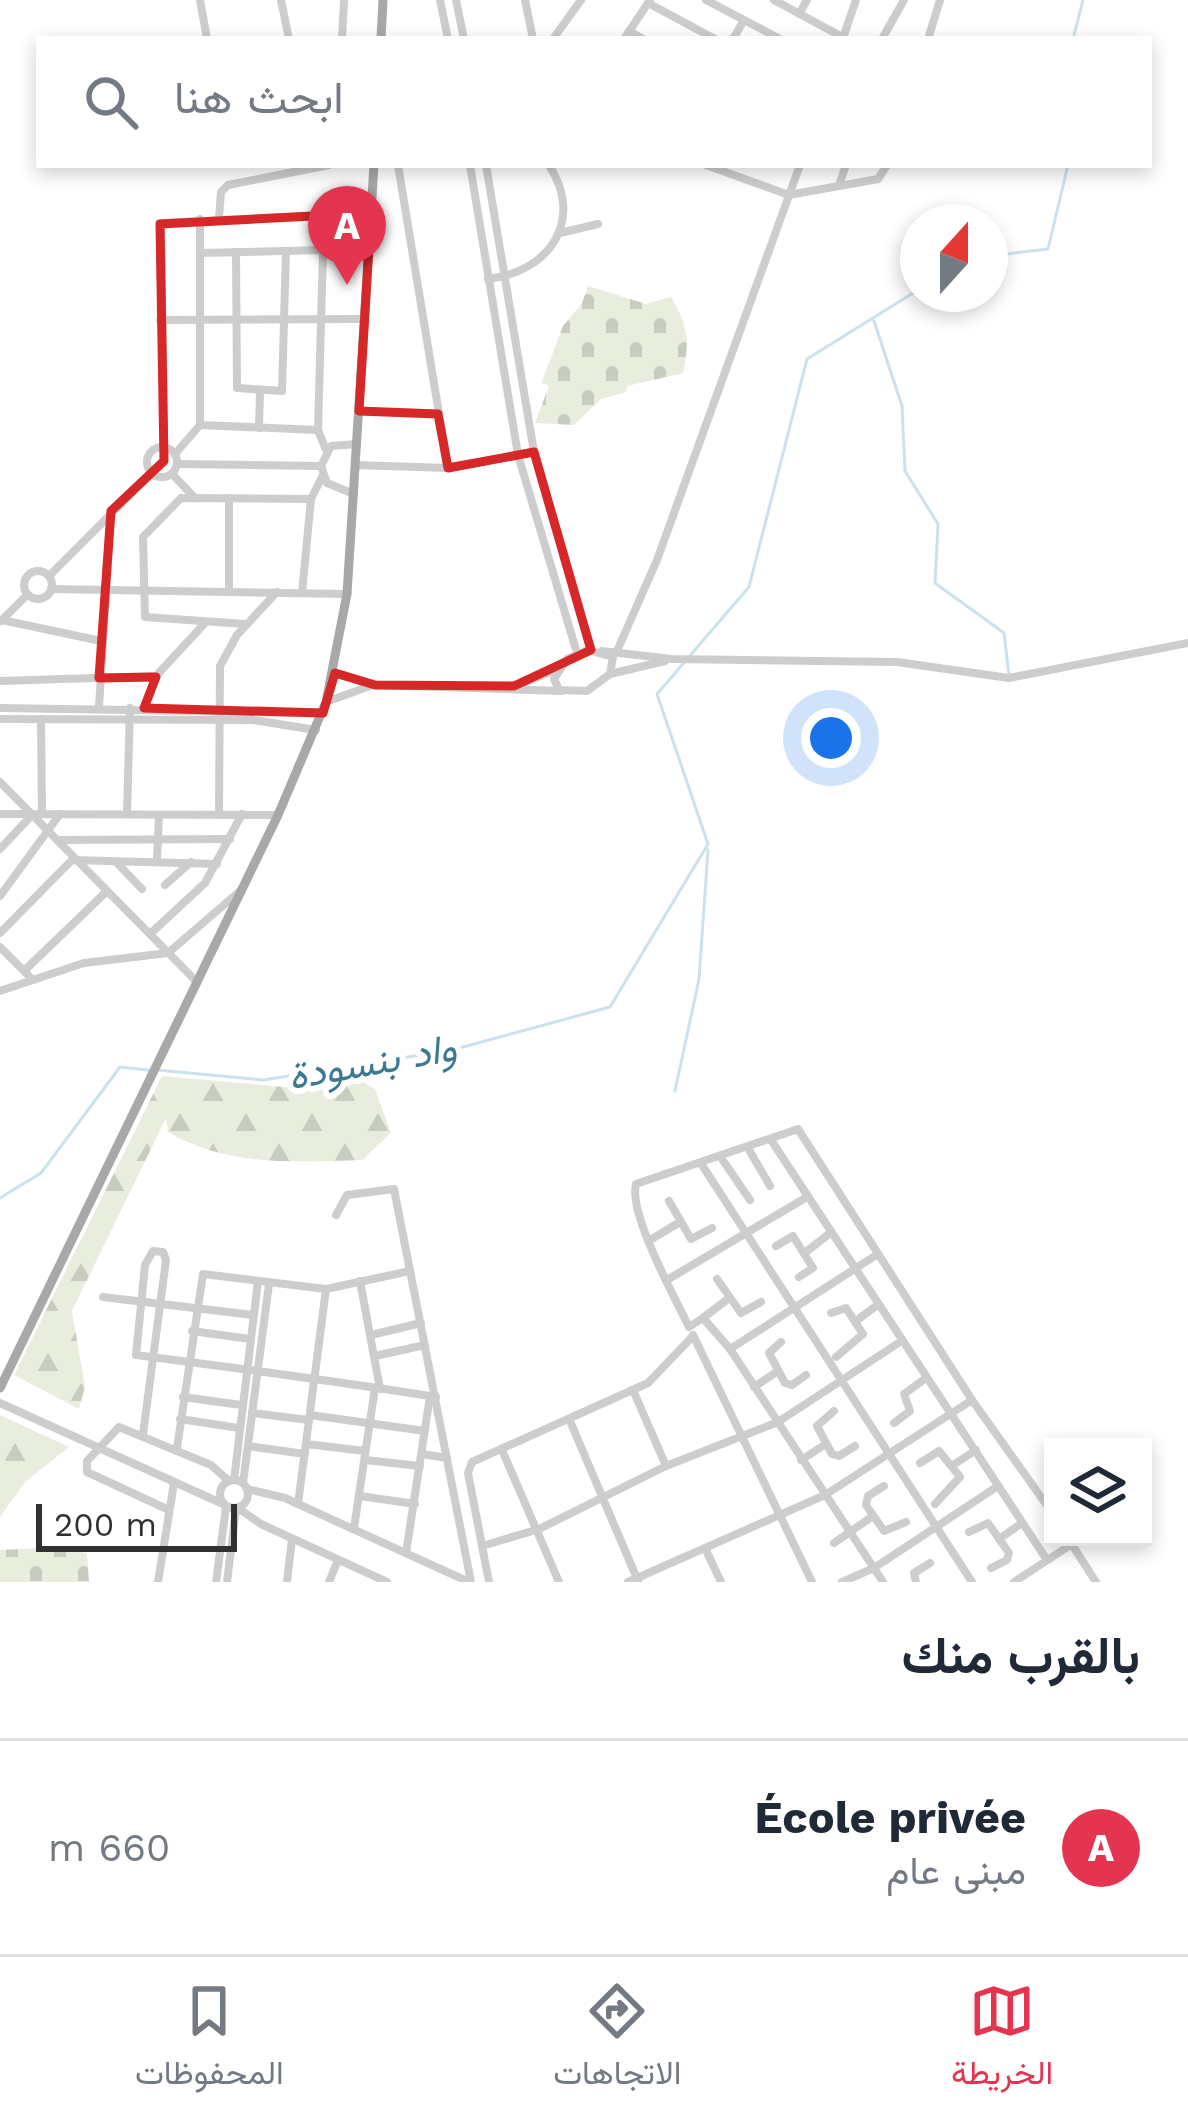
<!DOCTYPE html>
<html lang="ar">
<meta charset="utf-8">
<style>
body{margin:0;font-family:"Work Sans",Vazirmatn,sans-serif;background:#f2f2f3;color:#1f2937;direction:rtl}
.controls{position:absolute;right:36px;bottom:36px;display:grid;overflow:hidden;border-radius:0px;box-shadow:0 6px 18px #0003}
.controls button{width:108px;height:108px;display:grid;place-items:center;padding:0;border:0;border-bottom:3px solid #e0e1e3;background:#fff;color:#1f2937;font:60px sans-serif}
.compass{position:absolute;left:900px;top:204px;width:108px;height:108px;border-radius:50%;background:#fff;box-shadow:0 6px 18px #0003;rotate:21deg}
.scale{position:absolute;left:36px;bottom:30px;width:201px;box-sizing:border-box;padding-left:12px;border:6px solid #303030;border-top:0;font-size:33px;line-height:42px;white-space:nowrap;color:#303030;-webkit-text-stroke:9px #fff;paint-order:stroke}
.you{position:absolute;left:831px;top:738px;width:42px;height:42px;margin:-30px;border:9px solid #fff;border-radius:50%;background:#1a73e8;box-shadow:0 0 0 18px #1a73e833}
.badge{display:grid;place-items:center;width:78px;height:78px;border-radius:50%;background:#e53450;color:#fff;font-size:39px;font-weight:700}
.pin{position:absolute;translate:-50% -99px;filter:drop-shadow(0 3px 6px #0008)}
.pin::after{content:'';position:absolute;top:63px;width:42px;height:36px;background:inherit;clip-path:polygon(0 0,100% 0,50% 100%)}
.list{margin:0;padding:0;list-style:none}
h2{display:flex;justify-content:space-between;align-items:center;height:156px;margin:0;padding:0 48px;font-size:51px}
h2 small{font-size:39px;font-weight:400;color:#747a83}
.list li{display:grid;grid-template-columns:78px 1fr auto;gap:36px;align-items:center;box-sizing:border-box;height:216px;padding:0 48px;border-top:3px solid #e0e1e3}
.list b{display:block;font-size:45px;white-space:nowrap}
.list p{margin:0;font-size:39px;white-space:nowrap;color:#747a83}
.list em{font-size:39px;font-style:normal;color:#747a83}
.icon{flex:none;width:66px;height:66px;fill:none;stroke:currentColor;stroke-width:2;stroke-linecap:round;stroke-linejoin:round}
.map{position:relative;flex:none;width:1188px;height:1582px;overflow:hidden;direction:ltr}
.search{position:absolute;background:#fff;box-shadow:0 6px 18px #0003;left:36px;right:36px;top:36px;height:132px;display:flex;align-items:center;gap:30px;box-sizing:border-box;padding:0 42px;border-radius:0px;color:#747a83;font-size:45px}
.sheet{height:372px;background:#fff}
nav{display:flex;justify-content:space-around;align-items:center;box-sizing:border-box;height:168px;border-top:3px solid #e0e1e3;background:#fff;font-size:33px;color:#747a83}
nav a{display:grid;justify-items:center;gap:6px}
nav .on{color:#e53450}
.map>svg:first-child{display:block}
.forest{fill:url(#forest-firs)}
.cemetery{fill:url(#cemetery-stones)}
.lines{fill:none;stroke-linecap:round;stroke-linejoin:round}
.stream{stroke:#cbe2ed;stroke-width:3}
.minor{stroke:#cdcdcd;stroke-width:8}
.major{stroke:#a8a8a8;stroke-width:9}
.marked{fill:none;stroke:#d62828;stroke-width:9;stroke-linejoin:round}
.labels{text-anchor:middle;stroke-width:12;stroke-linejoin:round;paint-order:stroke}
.water-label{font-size:39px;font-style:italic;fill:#3d7993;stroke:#fff}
</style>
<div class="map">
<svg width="1188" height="1582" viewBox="0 0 1188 1582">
<defs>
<pattern id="forest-firs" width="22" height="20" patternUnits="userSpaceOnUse" patternTransform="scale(3)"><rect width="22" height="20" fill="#e8edde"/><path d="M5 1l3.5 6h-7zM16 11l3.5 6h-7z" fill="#c7ccbf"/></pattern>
<pattern id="cemetery-stones" width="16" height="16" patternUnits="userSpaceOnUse" patternTransform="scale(3)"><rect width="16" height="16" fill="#e8edde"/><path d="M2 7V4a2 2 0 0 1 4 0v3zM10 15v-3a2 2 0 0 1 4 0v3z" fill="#c7ccbf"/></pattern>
</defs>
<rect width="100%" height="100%" fill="#fff"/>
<g class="forest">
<path d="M 349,1073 L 375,1089 L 391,1133 L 362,1160 C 297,1162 227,1167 168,1132 L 166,1118 L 72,1311 L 85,1387 L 79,1409 L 14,1375 L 162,1076 L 307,1089 Z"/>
<polygon points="0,1415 69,1447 25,1482 0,1517"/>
</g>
<g class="cemetery">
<path d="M 588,286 L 646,304 L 671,297 C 688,325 690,342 683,373 L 627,386 L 626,392 L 601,399 L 574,425 L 535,423 L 549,386 L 542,383 L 544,376 L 563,326 L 582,303 Z"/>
<polygon points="65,1547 87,1554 89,1582 0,1582 0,1550"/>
</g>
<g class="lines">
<g class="stream">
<polyline points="1073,39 1083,0"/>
<polyline points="990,256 1048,249 1068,165"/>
<polyline points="874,321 902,406 905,471 938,524 935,583 1004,633 1009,676"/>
<polyline points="157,1070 263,1080 452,1050 610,1007 708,844 657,694 749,587 807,359 918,290"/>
<polyline points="675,1091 699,979 708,850"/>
<polyline points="0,1198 41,1173 120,1067 148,1070"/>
</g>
<g class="minor">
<polyline points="200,0 207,39"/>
<polyline points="281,0 289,39"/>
<polyline points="440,0 448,39"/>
<polyline points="456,0 464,39"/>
<polyline points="525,0 533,39"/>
<polyline points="706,0 780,39"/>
<polyline points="774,0 846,39"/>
<polyline points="648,3 715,39"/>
<polyline points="799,14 807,0"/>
<polyline points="629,31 643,39"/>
<polyline points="843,38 856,0"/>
<polyline points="342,39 344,0"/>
<polyline points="553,39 581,0"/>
<polyline points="624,39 650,0"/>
<polyline points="733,39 744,20"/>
<polyline points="882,39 904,0"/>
<polyline points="928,39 940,0"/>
<polyline points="398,165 448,468"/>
<polyline points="470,165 518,455 577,653"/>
<polyline points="486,165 534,452 591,650"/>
<polyline points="706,165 789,195 878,179 887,165"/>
<polyline points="839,185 846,165"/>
<polyline points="324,216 318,430 326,450"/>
<polyline points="219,218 221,192 228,185 329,165"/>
<polyline points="560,233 598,224"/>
<polyline points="236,252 237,388 282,391 286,251"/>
<polyline points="200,253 323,250"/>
<path d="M 488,279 C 549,272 585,221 549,165"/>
<polyline points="160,320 364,319"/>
<polyline points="359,411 438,414"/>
<polyline points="200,425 318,430"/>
<polyline points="259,428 260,391"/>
<polyline points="164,447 161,223 371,213"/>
<circle cx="162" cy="462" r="15"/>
<polyline points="175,454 200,425 200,219"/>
<polyline points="177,464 321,466"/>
<polyline points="355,465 448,468 534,452"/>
<polyline points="172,474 195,498"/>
<polyline points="354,494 327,483 321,466 331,446 357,444"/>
<polyline points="229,498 229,591"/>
<circle cx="38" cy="585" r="14"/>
<polyline points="49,576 152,473"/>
<polyline points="51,589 347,594"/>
<polyline points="302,593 311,499 322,477"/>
<polyline points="2,620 101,641"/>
<polyline points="1,621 27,595"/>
<polyline points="245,624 145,617 143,537 181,498 311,499"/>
<polygon points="588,650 613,657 610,674 587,691 559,690 554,679 567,659"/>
<polyline points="602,651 672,659 897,662 1009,678 1188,643"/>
<polyline points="617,651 657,560 800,165"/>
<polyline points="334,672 375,685 561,691"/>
<polyline points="610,674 665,661"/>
<polyline points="0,681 156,676 205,623"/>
<polyline points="516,686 557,669"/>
<polyline points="326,702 373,685"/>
<polyline points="99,707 111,511"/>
<polyline points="0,708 321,713"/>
<polyline points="144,708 156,677"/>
<polyline points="0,719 253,720 316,730"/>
<polyline points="41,719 42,814"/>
<polyline points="0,782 197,982"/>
<polyline points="127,813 130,708"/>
<polyline points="0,814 278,815"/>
<polyline points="219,814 220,666 237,635 277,592"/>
<polyline points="58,840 230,839"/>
<polyline points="0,849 32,815"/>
<polyline points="157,859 159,815"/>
<polyline points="116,862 142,889"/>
<polyline points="165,885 191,862"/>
<polyline points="0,896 60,814"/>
<polyline points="0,933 72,860 217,864"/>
<polyline points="150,934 205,883 242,814"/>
<polyline points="0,947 33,980 84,963 168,953 240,891"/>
<polyline points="25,970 106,892"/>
<polyline points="0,991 33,980"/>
<polyline points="771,1140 1047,1560"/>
<polyline points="748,1148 770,1186"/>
<polyline points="722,1159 750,1200"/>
<polyline points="702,1165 972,1582"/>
<polyline points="669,1201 691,1239 712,1228"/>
<polyline points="336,1215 347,1195 394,1189 471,1582"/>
<polyline points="650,1240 680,1222"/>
<polyline points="776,1246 793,1236 813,1268 799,1277"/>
<polyline points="807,1251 829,1234"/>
<polyline points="717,1279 741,1313 761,1302"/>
<polyline points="667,1280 807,1197"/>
<polyline points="360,1281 380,1389"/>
<polyline points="103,1297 253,1315"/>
<polyline points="831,1313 846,1308 863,1334 836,1357"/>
<polyline points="703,1318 729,1298"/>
<polyline points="856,1321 876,1306"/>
<polyline points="192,1331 250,1339"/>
<polyline points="371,1335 421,1323"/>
<polyline points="693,1335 812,1582"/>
<polyline points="781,1342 769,1353 785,1383 792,1385 806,1375"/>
<polyline points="730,1349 878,1254"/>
<polyline points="375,1356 425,1345"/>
<polyline points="754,1387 778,1371"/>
<polyline points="633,1390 666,1466"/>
<polyline points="183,1397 241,1405"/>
<polyline points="0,1403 223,1504"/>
<polyline points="834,1411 817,1426 832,1454 839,1456 855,1446"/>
<polyline points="252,1413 309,1420"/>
<polyline points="310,1415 425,1431"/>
<polyline points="180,1419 239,1428"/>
<polyline points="570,1421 638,1581"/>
<polyline points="894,1423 910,1411 904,1394 926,1378"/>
<path d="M 143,1434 L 166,1260 L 163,1252 L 153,1251 L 145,1265 L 136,1355 C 236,1368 337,1381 436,1397"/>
<polyline points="306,1444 365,1451"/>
<polyline points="248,1446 305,1454"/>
<polyline points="177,1448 203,1274 326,1289 410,1271"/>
<polyline points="502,1450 559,1582"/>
<polyline points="422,1454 447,1458"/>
<polyline points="365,1460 420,1466"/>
<polyline points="801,1460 826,1444"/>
<polyline points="920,1463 939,1451 960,1477 935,1504"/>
<polyline points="953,1465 976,1450"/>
<circle cx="234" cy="1494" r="14"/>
<polyline points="234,1480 258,1281"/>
<polyline points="243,1483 269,1284"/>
<polyline points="884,1486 868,1496 866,1505 884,1531 906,1522"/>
<polyline points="247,1489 285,1498 469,1582"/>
<polyline points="360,1496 415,1504"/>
<polyline points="298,1504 326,1289"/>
<polyline points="238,1508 261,1524 387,1582"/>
<polyline points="169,1510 87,1472 87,1461 119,1427 211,1465 229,1481"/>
<polyline points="354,1528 375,1388"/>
<polyline points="969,1532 988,1523 1009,1553 1007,1560 991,1568"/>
<polyline points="1067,1537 1096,1582"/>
<polyline points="999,1539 1022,1523"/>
<polyline points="834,1543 873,1516"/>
<polyline points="482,1546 539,1529 666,1466 778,1422 900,1342"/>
<polyline points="705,1548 721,1582"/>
<polyline points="406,1553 430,1396"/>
<polyline points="158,1582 174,1483"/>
<polyline points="216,1582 226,1507"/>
<polyline points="227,1582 236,1509"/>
<polyline points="287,1582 292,1539"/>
<polyline points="329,1582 338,1560"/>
<polyline points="489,1582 468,1473 472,1462 648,1383 693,1336"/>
<polyline points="628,1582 825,1495 972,1400"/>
<polyline points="842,1582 874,1568 998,1486"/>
<path d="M 883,1582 L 730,1349 L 703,1318 L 689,1327 C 675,1298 628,1213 636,1184 L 798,1129 L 972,1400 L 1053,1514"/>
<polyline points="916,1582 914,1573 930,1563"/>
<polyline points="1014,1582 1072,1544"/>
</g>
<g class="major">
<polyline points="381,39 383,0"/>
<polyline points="0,1388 278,815 326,702 347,594 374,165"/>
</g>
</g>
<path class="marked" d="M 371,213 L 359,411 L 438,414 L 448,468 L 534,452 L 591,650 L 514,686 L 375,685 L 335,673 L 323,713 L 144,708 L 156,677 L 99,678 L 111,511 L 164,461 L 160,224 Z"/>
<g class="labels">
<g class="water-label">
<text transform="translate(372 1061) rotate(-10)" y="14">واد بنسودة</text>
</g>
</g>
</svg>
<div class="controls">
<button><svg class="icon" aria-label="layers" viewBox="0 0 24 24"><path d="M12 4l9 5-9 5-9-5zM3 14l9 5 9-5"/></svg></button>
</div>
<svg class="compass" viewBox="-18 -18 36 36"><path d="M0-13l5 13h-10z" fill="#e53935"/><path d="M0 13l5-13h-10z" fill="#747a83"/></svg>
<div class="scale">200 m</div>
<div class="you"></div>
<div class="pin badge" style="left:347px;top:285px">A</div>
<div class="search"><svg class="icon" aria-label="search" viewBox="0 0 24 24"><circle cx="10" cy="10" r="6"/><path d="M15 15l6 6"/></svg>ابحث هنا</div>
</div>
<section class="sheet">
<h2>بالقرب منك<small></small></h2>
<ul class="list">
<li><span class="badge">A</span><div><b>École privée</b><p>مبنى عام</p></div><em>660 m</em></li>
</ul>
</section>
<nav>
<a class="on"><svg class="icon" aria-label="map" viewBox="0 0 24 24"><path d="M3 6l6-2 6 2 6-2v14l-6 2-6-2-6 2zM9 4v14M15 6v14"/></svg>الخريطة</a>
<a><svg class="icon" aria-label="directions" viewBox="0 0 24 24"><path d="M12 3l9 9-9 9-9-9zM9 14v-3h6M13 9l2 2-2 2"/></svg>الاتجاهات</a>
<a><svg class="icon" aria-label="saved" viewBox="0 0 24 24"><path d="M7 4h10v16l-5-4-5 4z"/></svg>المحفوظات</a>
</nav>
